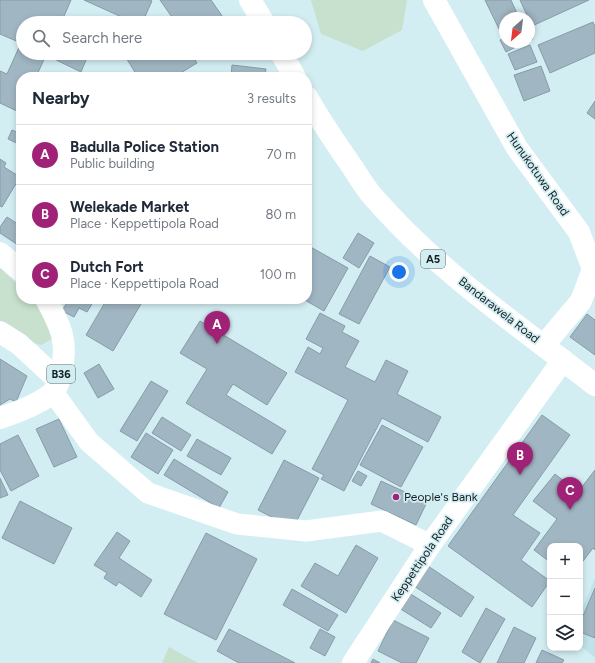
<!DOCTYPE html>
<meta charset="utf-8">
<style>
body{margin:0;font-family:Figtree,sans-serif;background:#f6f6f7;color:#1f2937}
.controls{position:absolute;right:12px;bottom:12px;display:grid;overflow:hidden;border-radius:8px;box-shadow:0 2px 6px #0003}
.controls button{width:36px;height:36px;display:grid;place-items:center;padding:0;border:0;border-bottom:1px solid #e0e1e3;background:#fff;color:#1f2937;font:20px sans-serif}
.compass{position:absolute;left:499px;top:12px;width:36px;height:36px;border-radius:50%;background:#fff;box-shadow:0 2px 6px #0003;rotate:208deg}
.you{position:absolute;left:399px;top:272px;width:14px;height:14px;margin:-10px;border:3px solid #fff;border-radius:50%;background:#1a73e8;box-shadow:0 0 0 6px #1a73e833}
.badge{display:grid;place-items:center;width:26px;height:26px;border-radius:50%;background:#a02277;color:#fff;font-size:13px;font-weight:700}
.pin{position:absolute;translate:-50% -33px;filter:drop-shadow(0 1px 2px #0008)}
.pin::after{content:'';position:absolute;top:21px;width:14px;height:12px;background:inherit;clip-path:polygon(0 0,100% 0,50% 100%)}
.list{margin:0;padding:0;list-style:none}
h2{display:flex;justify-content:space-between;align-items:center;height:52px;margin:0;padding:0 16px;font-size:17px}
h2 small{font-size:13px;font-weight:400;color:#747a83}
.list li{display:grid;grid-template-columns:26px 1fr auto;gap:12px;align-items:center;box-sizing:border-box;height:60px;padding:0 16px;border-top:1px solid #e0e1e3}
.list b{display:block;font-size:15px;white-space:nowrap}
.list p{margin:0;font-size:13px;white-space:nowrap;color:#747a83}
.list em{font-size:13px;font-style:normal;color:#747a83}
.icon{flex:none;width:22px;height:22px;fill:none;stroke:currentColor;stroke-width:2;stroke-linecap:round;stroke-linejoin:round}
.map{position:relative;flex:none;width:595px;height:663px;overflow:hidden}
.search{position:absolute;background:#fff;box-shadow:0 2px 6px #0003;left:16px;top:16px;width:296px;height:44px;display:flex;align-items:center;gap:10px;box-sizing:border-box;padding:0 14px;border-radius:22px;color:#747a83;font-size:15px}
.panel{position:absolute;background:#fff;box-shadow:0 2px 6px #0003;left:16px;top:72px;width:296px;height:232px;border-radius:16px}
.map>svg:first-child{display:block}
.built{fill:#bfe3e9}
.green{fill:#c8e0ce}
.building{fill:#a1b6c3;stroke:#879ba8}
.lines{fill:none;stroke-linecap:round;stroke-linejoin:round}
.street{stroke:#fff;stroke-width:21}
.secondary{stroke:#fff;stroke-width:22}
.primary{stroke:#fff;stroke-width:22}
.highway{stroke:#fff;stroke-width:22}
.poi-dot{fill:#a02277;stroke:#d3eef3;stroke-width:1.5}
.labels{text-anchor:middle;stroke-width:3.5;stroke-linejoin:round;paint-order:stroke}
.shield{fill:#d3eef3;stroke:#4f5e61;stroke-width:1}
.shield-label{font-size:11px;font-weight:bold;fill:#162022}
.street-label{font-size:12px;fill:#162022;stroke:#d3eef3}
.poi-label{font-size:12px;fill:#162022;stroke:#d3eef3;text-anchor:start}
</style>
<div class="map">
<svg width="595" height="663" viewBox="0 0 595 663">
<rect width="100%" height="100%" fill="#d3eef3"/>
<polygon class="built" points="595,578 595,658 580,645 580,614"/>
<g class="green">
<polygon points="311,0 407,0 402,30 363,51 321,34"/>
<polygon points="0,268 21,288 21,299 32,299 46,314 54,338 41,345 20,339 0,327"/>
<polygon points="169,647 198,663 162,663"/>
</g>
<g class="building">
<polygon points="0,0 71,0 61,23 23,23 23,53 89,53 81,72 46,55 36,77 21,77 21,113 0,103 0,71 7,74 21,43 0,34"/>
<polygon points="84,0 149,0 152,1 142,23 135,23"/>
<polygon points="160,0 211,0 227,23 176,23"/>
<polygon points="485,0 511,0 519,18 505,18 505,29 500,31"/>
<polygon points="520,0 589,0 532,26"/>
<polygon points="593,22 595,27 595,53 550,73 538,45"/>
<polygon points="529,30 533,39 529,41"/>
<polygon points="505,38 505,42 526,42 506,52 500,40"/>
<polygon points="530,45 537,62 515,70 508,54"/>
<polygon points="123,53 191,53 197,63 174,77 138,77"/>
<polygon points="232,65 266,69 265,77 231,77"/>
<polygon points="541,66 550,91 524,101 514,75"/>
<polygon points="595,101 595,119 587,113"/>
<polygon points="12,130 21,134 21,145 8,139"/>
<polygon points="0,159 6,163 4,167 20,177 2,207 0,206"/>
<polygon points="7,217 21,226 21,247 0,233 0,227"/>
<polygon points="358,233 374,243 359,268 343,258"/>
<polygon points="307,245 348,268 324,311 303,299 307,299"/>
<polygon points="370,256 390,267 359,324 339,314"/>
<polygon points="69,299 95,299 87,312 79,308 74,317 62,311"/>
<polygon points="107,299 144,299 113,351 86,335"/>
<polygon points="320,313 345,326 342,332 359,341 345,367 375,382 386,360 408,371 397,394 441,417 428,442 382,418 344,491 321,479 324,475 312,469 348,400 295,372 308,347 320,354 323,348 306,339"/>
<polygon points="587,314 595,320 595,355 570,337"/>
<polygon points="200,321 287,373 267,405 233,384 226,395 286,431 272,454 186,403 207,369 180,353"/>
<polygon points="0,359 27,376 16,402 10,399 0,405"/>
<polygon points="99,364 114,389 98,398 84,373"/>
<polygon points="151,381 168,391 137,441 120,431"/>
<polygon points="542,415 570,435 513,515 540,533 521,560 550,581 532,607 448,546"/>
<polygon points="162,417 191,435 181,451 152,433"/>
<polygon points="59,419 77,457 54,467 36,429"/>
<polygon points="382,425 423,447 401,487 360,465"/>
<polygon points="146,433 173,450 158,474 131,457"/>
<polygon points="18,435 39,476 11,491 0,470 0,444"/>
<polygon points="197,439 231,458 221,475 187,456"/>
<polygon points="174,459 228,492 219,508 164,475"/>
<polygon points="284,460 319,478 293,528 258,510"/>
<polygon points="595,470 595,550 593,548 580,565 580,546 550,546 550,562 534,550 557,519 533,501 555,474 578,492"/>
<polygon points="358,471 367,476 361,486 352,481"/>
<polygon points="0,478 8,495 0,498"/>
<polygon points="381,481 427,502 416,525 371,504"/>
<polygon points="20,501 72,528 54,564 2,538"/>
<polygon points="117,532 130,541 119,558 152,580 141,597 119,582 116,586 104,578 107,573 94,565"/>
<polygon points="206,533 257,559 216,640 164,614"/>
<polygon points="356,545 378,558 346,613 301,586 315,563 338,576"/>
<polygon points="428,566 474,597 461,617 414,586"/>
<polygon points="595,588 595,638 580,632 580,623"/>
<polygon points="292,589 338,615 328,631 283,605"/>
<polygon points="409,593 441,613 431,628 399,608"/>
<polygon points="486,608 505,619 480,663 462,652"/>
<polygon points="393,620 429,638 416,663 402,663 378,651"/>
<polygon points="514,627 536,638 524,663 497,663"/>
<polygon points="229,629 295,663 239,663 217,651"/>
<polygon points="320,629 335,637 325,656 310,648"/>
<polygon points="542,650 564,660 562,663 536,663"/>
<polygon points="373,659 380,663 371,663"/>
</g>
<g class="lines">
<polyline class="street" points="53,392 89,442 148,493 237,524 306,531 382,521 430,545"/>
<g class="secondary">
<polyline points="434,0 517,148 579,232 593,269 581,301 544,345"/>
<polyline points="0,332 19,344 59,381"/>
<polyline points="353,663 430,545 563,360"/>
</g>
<g class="primary">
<polyline points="0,253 21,271"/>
<path d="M 0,418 C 15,413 42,403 53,392 C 58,387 60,379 61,372 C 69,342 60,325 46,299"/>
</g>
<g class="highway">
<polyline points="250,0 264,23"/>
<polyline points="281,53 295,77"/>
<path d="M 307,97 C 321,122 337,145 353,168 C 360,179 367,191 376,200 C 439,272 519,326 595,385"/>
</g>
</g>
<circle class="poi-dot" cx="396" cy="497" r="4"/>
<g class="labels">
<g class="shield">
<rect x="421" y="250" width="24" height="18" rx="3"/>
<rect x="47" y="365" width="28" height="18" rx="3"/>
</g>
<g class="shield-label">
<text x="433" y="263">A5</text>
<text x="61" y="378">B36</text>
</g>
<g class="street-label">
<text transform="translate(538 174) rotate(55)" y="4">Hunukotuwa Road</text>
<text transform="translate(499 310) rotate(38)" y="4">Bandarawela Road</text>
<text transform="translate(422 559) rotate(-56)" y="4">Keppettipola Road</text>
</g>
<g class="poi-label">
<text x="404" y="501">People's Bank</text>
</g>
</g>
</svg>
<div class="controls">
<button>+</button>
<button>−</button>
<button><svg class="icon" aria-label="layers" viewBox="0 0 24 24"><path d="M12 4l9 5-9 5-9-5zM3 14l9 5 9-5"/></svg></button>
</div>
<svg class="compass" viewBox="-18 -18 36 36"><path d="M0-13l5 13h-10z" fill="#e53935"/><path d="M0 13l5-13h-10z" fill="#747a83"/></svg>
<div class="you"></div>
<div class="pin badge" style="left:217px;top:344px">A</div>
<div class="pin badge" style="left:520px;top:475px">B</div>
<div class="pin badge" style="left:570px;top:510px">C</div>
<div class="search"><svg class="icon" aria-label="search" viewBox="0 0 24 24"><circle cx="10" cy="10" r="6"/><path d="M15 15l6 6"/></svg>Search here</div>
<section class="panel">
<h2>Nearby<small>3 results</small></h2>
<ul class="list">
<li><span class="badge">A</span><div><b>Badulla Police Station</b><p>Public building</p></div><em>70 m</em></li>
<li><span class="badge">B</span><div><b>Welekade Market</b><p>Place · Keppettipola Road</p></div><em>80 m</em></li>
<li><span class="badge">C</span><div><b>Dutch Fort</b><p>Place · Keppettipola Road</p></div><em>100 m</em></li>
</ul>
</section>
</div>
